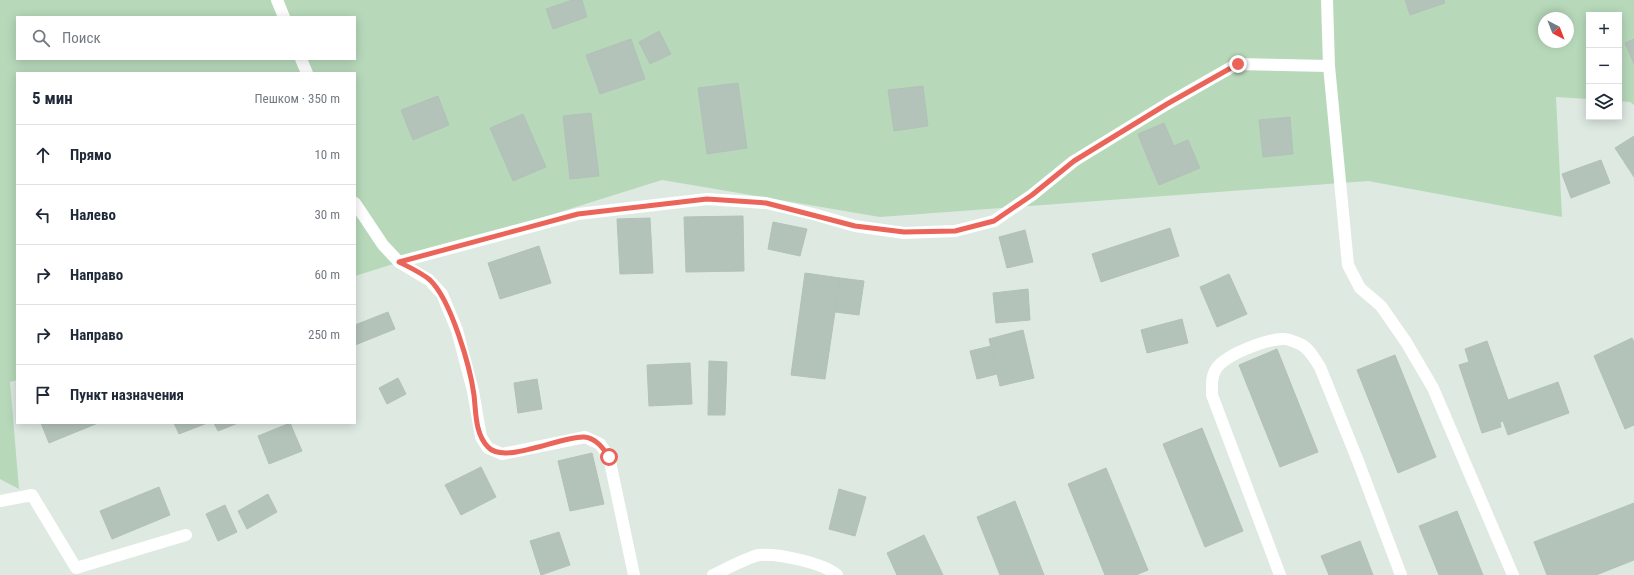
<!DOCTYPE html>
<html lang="ru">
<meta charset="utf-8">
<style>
body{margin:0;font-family:"Roboto Condensed",sans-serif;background:#f6f6f7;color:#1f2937}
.controls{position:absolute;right:12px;top:12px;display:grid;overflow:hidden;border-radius:0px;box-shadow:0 2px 10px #0003}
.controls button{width:36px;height:36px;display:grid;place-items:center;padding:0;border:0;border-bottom:1px solid #e0e1e3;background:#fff;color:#1f2937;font:20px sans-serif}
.compass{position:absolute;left:1538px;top:12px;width:36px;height:36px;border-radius:50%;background:#fff;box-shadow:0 2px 10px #0003;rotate:138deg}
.stop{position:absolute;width:12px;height:12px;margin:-9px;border:3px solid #ea645a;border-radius:50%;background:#fff}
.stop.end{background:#ea645a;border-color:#fff;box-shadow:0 1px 4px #0008}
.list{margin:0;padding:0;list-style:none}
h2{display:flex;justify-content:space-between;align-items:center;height:52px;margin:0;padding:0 16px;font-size:17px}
h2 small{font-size:13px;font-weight:400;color:#747a83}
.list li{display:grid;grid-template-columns:26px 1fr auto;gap:12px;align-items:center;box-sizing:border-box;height:60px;padding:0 16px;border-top:1px solid #e0e1e3}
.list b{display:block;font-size:15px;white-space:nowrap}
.list em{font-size:13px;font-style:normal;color:#747a83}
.icon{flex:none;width:22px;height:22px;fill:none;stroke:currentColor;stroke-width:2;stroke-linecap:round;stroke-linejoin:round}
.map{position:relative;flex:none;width:1634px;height:575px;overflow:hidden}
.search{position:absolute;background:#fff;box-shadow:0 2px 10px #0003;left:16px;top:16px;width:340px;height:44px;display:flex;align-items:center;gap:10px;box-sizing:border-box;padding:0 14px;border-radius:0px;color:#747a83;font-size:15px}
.panel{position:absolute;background:#fff;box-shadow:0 2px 10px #0003;left:16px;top:72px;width:340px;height:352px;border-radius:0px}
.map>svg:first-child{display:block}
.green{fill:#b7d9ba;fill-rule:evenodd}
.building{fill:#b3c3ba;stroke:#b1c2b8}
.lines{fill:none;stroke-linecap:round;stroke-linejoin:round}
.minor{stroke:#fff;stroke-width:12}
.route{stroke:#ea645a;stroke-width:5}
</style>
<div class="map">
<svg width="1634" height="575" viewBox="0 0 1634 575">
<rect width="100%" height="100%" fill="#dee9e2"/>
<path class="green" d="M 0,0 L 1634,0 L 1634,105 L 1630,102 L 1619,101 L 1619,15 L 1589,15 L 1589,99 L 1556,97 L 1562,217 L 1368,181 L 880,217 L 662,180 L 355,276 L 355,73 L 17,73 L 17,380 L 10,382 L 19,489 L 0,479 ZM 17,17 L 355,17 L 355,59 L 17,59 ZM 1544,18 L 1568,18 L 1568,42 L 1544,42 Z"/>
<g class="building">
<polygon points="572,0 582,0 587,17 553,29 546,9"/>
<polygon points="1405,0 1444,0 1445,3 1410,15"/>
<polygon points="659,31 671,54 650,64 639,42"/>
<polygon points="631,39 645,79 600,94 586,55"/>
<polygon points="1634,39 1634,64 1625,43"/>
<polygon points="738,83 747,148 707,154 698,88"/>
<polygon points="923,86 928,126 894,131 888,90"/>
<polygon points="438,96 449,125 413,140 401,110"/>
<polygon points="591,113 599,176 570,179 563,116"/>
<polygon points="523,114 546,167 513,181 490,128"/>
<polygon points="1290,117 1293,154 1263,157 1259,120"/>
<polygon points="1164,123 1174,146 1147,157 1138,134"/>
<polygon points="1634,136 1634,177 1615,148"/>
<polygon points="1188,140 1200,168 1159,185 1147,157"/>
<polygon points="1601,160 1610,183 1571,198 1562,174"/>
<polygon points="743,216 744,271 686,272 684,217"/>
<polygon points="650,218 653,273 620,274 617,219"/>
<polygon points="773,222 807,229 800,256 768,249"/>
<polygon points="1170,228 1179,256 1101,282 1092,254"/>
<polygon points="1025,230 1033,262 1007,268 999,237"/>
<polygon points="539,246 551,283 500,299 488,263"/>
<polygon points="805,273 840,278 825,379 791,375"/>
<polygon points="1229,274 1247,314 1217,327 1200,287"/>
<polygon points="840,278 864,281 859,315 835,312"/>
<polygon points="1028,289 1030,320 996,323 993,293"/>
<polygon points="388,312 395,329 355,345 355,325"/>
<polygon points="1182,319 1188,343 1147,353 1141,330"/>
<polygon points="1023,330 1034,378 1000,386 989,339"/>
<polygon points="1632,338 1634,342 1634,425 1625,429 1594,356"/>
<polygon points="1487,341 1508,400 1558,382 1569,413 1508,435 1503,421 1500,422 1501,427 1482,433 1459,365 1469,362 1465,349"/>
<polygon points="991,346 997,374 977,379 970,351"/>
<polygon points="1277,349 1318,452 1280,467 1239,365"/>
<polygon points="1395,355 1436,457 1398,473 1357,370"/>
<polygon points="709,361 727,362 725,415 708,415"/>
<polygon points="690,363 692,404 649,406 647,365"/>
<polygon points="398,378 406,394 387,404 379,388"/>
<polygon points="537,379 542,409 518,413 514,383"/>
<polygon points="41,423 98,423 49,443"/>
<polygon points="174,423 207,423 179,434"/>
<polygon points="214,423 238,423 218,431"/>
<polygon points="290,423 302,451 269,464 258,436"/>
<polygon points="1202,428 1243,531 1205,547 1163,444"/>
<polygon points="592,453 604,504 570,511 558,461"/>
<polygon points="481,467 496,497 461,515 445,485"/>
<polygon points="1106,468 1148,570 1136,575 1105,575 1068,484"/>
<polygon points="159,487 170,515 112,539 100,511"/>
<polygon points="839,489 866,497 855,536 829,529"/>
<polygon points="268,494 277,512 247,529 238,511"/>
<polygon points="1015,501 1044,575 1000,575 977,517"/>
<polygon points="1634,503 1634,560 1596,575 1547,575 1534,542"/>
<polygon points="225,505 237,532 218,541 206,514"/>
<polygon points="1457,511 1483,575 1439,575 1419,526"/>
<polygon points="559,532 570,565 541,575 530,541"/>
<polygon points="924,535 943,575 897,575 887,553"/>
<polygon points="1360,541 1373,575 1329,575 1321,556"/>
</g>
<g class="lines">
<g class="minor">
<polyline points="277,0 284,17"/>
<polyline points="1327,0 1329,66 1348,265 1360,288 1381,306 1406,342 1433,388 1513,575"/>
<polyline points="301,59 307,73"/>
<polyline points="355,203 383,245 399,262 429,280 442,294 457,330 473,391 481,437 488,448 502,454 585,437 600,444 609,457 634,575"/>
<polyline points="399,262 578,214 707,199 766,203 813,214 855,226 904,233 955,231 994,221 1032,195 1074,161 1167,104 1237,64 1329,66"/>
<polyline points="0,501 32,495 76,568 186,535"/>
<path d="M 713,575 C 724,570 748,557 759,555 C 777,553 824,563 837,575"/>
<path d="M 1280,575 L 1212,395 C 1212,385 1211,377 1216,369 C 1226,354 1265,340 1282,339 C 1287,338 1295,342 1300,344 C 1309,348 1314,358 1320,367 L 1358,461 L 1401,575"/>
</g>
</g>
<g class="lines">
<path class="route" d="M 609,457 C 603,448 596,438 584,437 C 561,436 504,465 488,447 C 475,434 476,412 474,395 C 470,366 451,300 430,280 C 422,273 409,267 399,262 L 578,214 L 707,199 L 766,203 L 855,226 L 904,232 L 955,231 L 994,221 L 1032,195 L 1074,161 L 1167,104 L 1238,64"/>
</g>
</svg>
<div class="controls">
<button>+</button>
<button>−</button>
<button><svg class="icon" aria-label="layers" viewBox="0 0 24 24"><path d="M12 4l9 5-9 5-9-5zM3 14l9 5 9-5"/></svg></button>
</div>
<svg class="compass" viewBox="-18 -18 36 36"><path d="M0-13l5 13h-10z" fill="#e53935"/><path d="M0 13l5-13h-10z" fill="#747a83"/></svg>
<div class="stop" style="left:609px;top:457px"></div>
<div class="stop end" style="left:1238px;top:64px"></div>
<div class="search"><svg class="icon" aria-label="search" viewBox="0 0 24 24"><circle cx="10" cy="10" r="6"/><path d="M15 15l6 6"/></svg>Поиск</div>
<section class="panel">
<h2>5 мин<small>Пешком · 350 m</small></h2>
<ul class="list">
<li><svg class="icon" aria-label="ahead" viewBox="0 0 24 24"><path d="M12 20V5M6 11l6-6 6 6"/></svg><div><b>Прямо</b></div><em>10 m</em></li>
<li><svg class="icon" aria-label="left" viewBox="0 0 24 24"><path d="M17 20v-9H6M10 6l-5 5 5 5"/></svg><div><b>Налево</b></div><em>30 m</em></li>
<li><svg class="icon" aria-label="right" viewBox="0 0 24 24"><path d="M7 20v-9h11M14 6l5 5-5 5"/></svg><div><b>Направо</b></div><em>60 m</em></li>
<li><svg class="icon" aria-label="right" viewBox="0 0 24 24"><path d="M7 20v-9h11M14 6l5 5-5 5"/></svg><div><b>Направо</b></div><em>250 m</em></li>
<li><svg class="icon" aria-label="arrive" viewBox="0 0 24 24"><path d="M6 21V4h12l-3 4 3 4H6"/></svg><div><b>Пункт назначения</b></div></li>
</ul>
</section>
</div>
